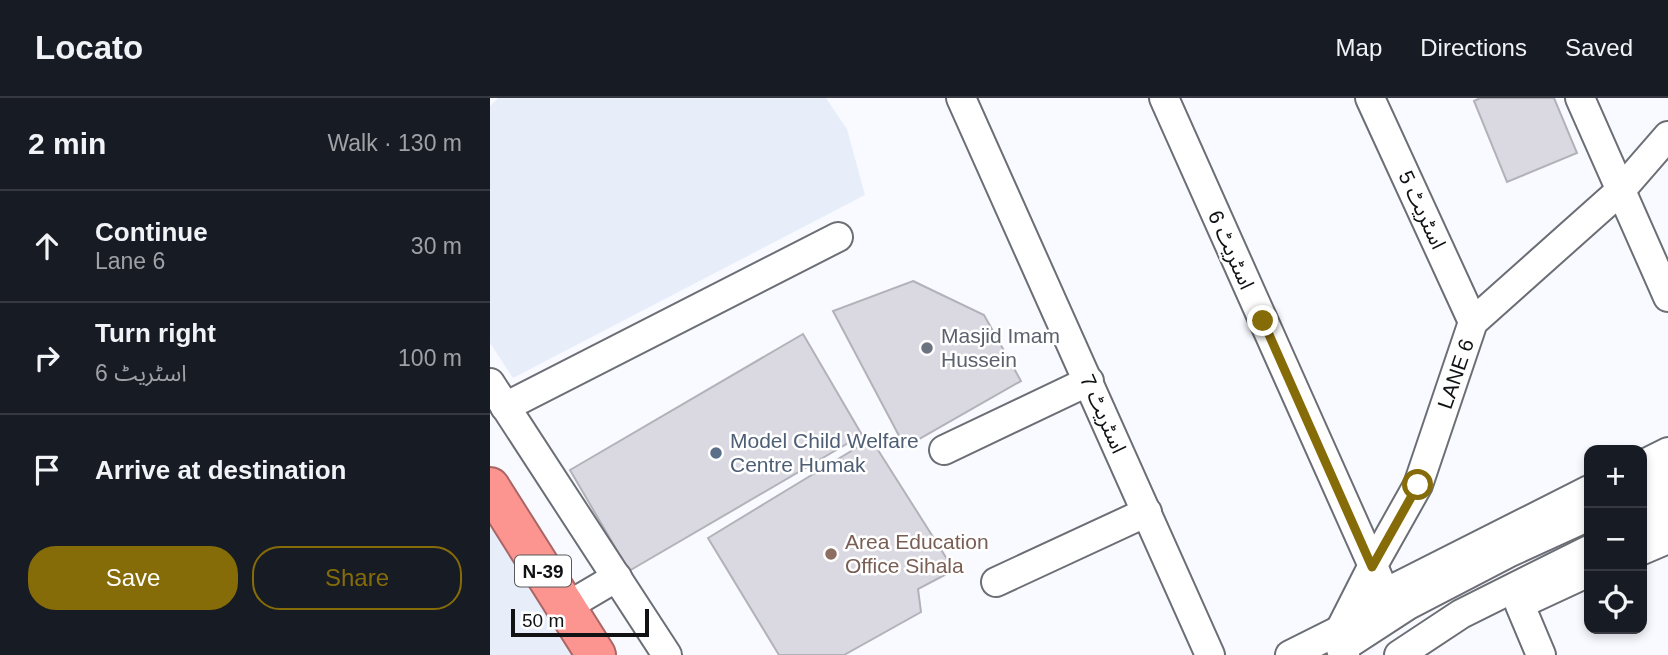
<!DOCTYPE html>
<meta charset="utf-8">
<style>
body{margin:0;font-family:Helvetica,"Noto Sans Arabic",sans-serif;background:#242831;color:#f1f3f6}
.controls{position:absolute;right:21px;bottom:21px;display:grid;overflow:hidden;border-radius:14px;box-shadow:0 4px 10px #0003}
.controls button{width:63px;height:63px;display:grid;place-items:center;padding:0;border:0;border-bottom:2px solid #363941;background:#171b24;color:#f1f3f6;font:35px sans-serif}
.scale{position:absolute;left:21px;bottom:18px;width:138px;box-sizing:border-box;padding-left:7px;border:4px solid #101214;border-top:0;font-size:19px;line-height:24px;white-space:nowrap;color:#101214;-webkit-text-stroke:5px #fff;paint-order:stroke}
.stop{position:absolute;width:21px;height:21px;margin:-16px;border:5px solid #866c08;border-radius:50%;background:#fff}
.stop.end{background:#866c08;border-color:#fff;box-shadow:0 2px 7px #0008}
.list{margin:0;padding:0;list-style:none}
h2{display:flex;justify-content:space-between;align-items:center;height:91px;margin:0;padding:0 28px;font-size:30px}
h2 small{font-size:23px;font-weight:400;color:#9ea1a6}
.list li{display:grid;grid-template-columns:46px 1fr auto;gap:21px;align-items:center;box-sizing:border-box;height:112px;padding:0 28px;border-top:2px solid #363941}
.list b{display:block;font-size:26px;white-space:nowrap}
.list p{margin:0;font-size:23px;white-space:nowrap;color:#9ea1a6}
.list em{font-size:23px;font-style:normal;color:#9ea1a6}
.actions{display:flex;gap:14px;padding:21px 28px}
.actions a{flex:1;padding:16px 0;border:2px solid #866c08;border-radius:28px;text-align:center;font-size:24px;color:#866c08}
.actions .main{background:#866c08;color:#fff}
.icon{flex:none;width:38px;height:38px;fill:none;stroke:currentColor;stroke-width:2;stroke-linecap:round;stroke-linejoin:round}
.map{position:relative;flex:none;width:1178px;height:557px;overflow:hidden}
header{display:flex;align-items:center;gap:42px;box-sizing:border-box;height:98px;padding:0 35px;background:#171b24;border-bottom:2px solid #363941}
header strong{font-size:33px}
nav{display:flex;gap:38px;margin-inline-start:auto;font-size:24px}
main{display:flex}
aside{flex:1;background:#171b24}
.map>svg:first-child{display:block}
.built{fill:#e8eef9}
.building{fill:#dad9e1;stroke:#b3b1b9;stroke-width:2}
.lines{fill:none;stroke-linecap:round;stroke-linejoin:round}
.minor-casing{stroke:#6b6e75;stroke-width:32}
.highway-casing{stroke:#a96665;stroke-width:42}
.minor{stroke:#fff;stroke-width:28}
.highway{stroke:#fc9490;stroke-width:38}
.route{stroke:#866c08;stroke-width:9}
.worship-dot{fill:#6b7280;stroke:#fff;stroke-width:2.5}
.service-dot{fill:#5c6f8a;stroke:#fff;stroke-width:2.5}
.education-dot{fill:#8d6e63;stroke:#fff;stroke-width:2.5}
.labels{text-anchor:middle;stroke-width:5;stroke-linejoin:round;paint-order:stroke}
.shield{fill:#fff;stroke:#58595a;stroke-width:2}
.shield-label{font-size:19px;font-weight:bold;fill:#101214}
.street-label{font-size:21px;fill:#101214;stroke:#fff}
.worship-label{font-size:21px;fill:#5b616d;stroke:#fff;text-anchor:start}
.service-label{font-size:21px;fill:#4e5e75;stroke:#fff;text-anchor:start}
.education-label{font-size:21px;fill:#785e54;stroke:#fff;text-anchor:start}
</style>
<header>
<strong>Locato</strong>
<nav><a>Map</a><a>Directions</a><a>Saved</a></nav>
</header>
<main>
<aside>
<h2>2 min<small>Walk · 130 m</small></h2>
<ul class="list">
<li><svg class="icon" aria-label="ahead" viewBox="0 0 24 24"><path d="M12 20V5M6 11l6-6 6 6"/></svg><div><b>Continue</b><p>Lane 6</p></div><em>30 m</em></li>
<li><svg class="icon" aria-label="right" viewBox="0 0 24 24"><path d="M7 20v-9h11M14 6l5 5-5 5"/></svg><div><b>Turn right</b><p>اسٹریٹ 6</p></div><em>100 m</em></li>
<li><svg class="icon" aria-label="arrive" viewBox="0 0 24 24"><path d="M6 21V4h12l-3 4 3 4H6"/></svg><div><b>Arrive at destination</b></div></li>
</ul>
<div class="actions"><a class="main">Save</a><a>Share</a></div>
</aside>
<div class="map">
<svg width="1178" height="557" viewBox="0 0 1178 557">
<rect width="100%" height="100%" fill="#f8faff"/>
<g class="built">
<polygon points="8,0 336,0 357,31 375,97 23,280 0,245 0,8"/>
<polygon points="0,379 113,557 0,557"/>
</g>
<g class="building">
<polygon points="990,0 1064,0 1087,55 1017,84 984,3"/>
<polygon points="423,183 494,217 531,283 415,349 343,213"/>
<polygon points="313,236 372,337 139,473 80,372"/>
<polygon points="381,341 464,472 428,491 431,514 354,557 289,557 218,440"/>
</g>
<g class="lines">
<g class="minor-casing">
<g id="minor">
<polyline points="471,0 720,557"/>
<polyline points="674,0 895,495"/>
<polyline points="880,0 983,224"/>
<polyline points="1090,0 1178,199"/>
<polyline points="0,285 177,557"/>
<polyline points="15,309 348,139"/>
<polyline points="454,352 599,283"/>
<polyline points="1152,367 1178,354"/>
<polyline points="1152,394 1178,383"/>
<polyline points="1152,425 1178,412"/>
<polyline points="1152,452 1178,441"/>
<polyline points="506,484 657,414"/>
<polyline points="1030,506 1099,474"/>
<polyline points="1030,507 1051,557"/>
<polyline points="76,509 127,479"/>
<polyline points="852,550 918,507 1018,455 1099,418"/>
<polyline points="800,557 850,532 895,495 1099,392"/>
<polyline points="855,557 851,551 850,532 882,469 928,387 983,224 1131,92 1178,38"/>
<polyline points="909,557 971,516 1099,452"/>
</g>
</g>
<g class="highway-casing">
<polyline id="highway" points="0,389 106,557"/>
</g>
<use href="#minor" class="minor"/>
<use href="#highway" class="highway"/>
</g>
<g class="lines">
<polyline class="route" points="773,223 882,469 928,387"/>
</g>
<circle class="worship-dot" cx="437" cy="250" r="7"/>
<circle class="service-dot" cx="226" cy="355" r="7"/>
<circle class="education-dot" cx="341" cy="456" r="7"/>
<g class="labels">
<rect class="shield" x="25" y="457.5" width="56" height="31" rx="5"/>
<g class="shield-label">
<text x="53" y="480">N-39</text>
</g>
<g class="street-label">
<text transform="translate(932 112) rotate(65)" y="7">اسٹریٹ 5</text>
<text transform="translate(741 152) rotate(66)" y="7">اسٹریٹ 6</text>
<text transform="translate(966 276) rotate(-71)" y="7">LANE 6</text>
<text transform="translate(613 316) rotate(66)" y="7">اسٹریٹ 7</text>
</g>
<g class="worship-label">
<text x="451" y="245">Masjid Imam<tspan x="451" dy="24">Hussein</tspan></text>
</g>
<g class="service-label">
<text x="240" y="350">Model Child Welfare<tspan x="240" dy="24">Centre Humak</tspan></text>
</g>
<g class="education-label">
<text x="355" y="451">Area Education<tspan x="355" dy="24">Office Sihala</tspan></text>
</g>
</g>
</svg>
<div class="controls">
<button>+</button>
<button>−</button>
<button><svg class="icon" aria-label="locate" viewBox="0 0 24 24"><circle cx="12" cy="12" r="6"/><path d="M12 2v4M12 18v4M2 12h4M18 12h4"/></svg></button>
</div>
<div class="scale">50 m</div>
<div class="stop" style="left:928px;top:387px"></div>
<div class="stop end" style="left:773px;top:223px"></div>
</div>
</main>
